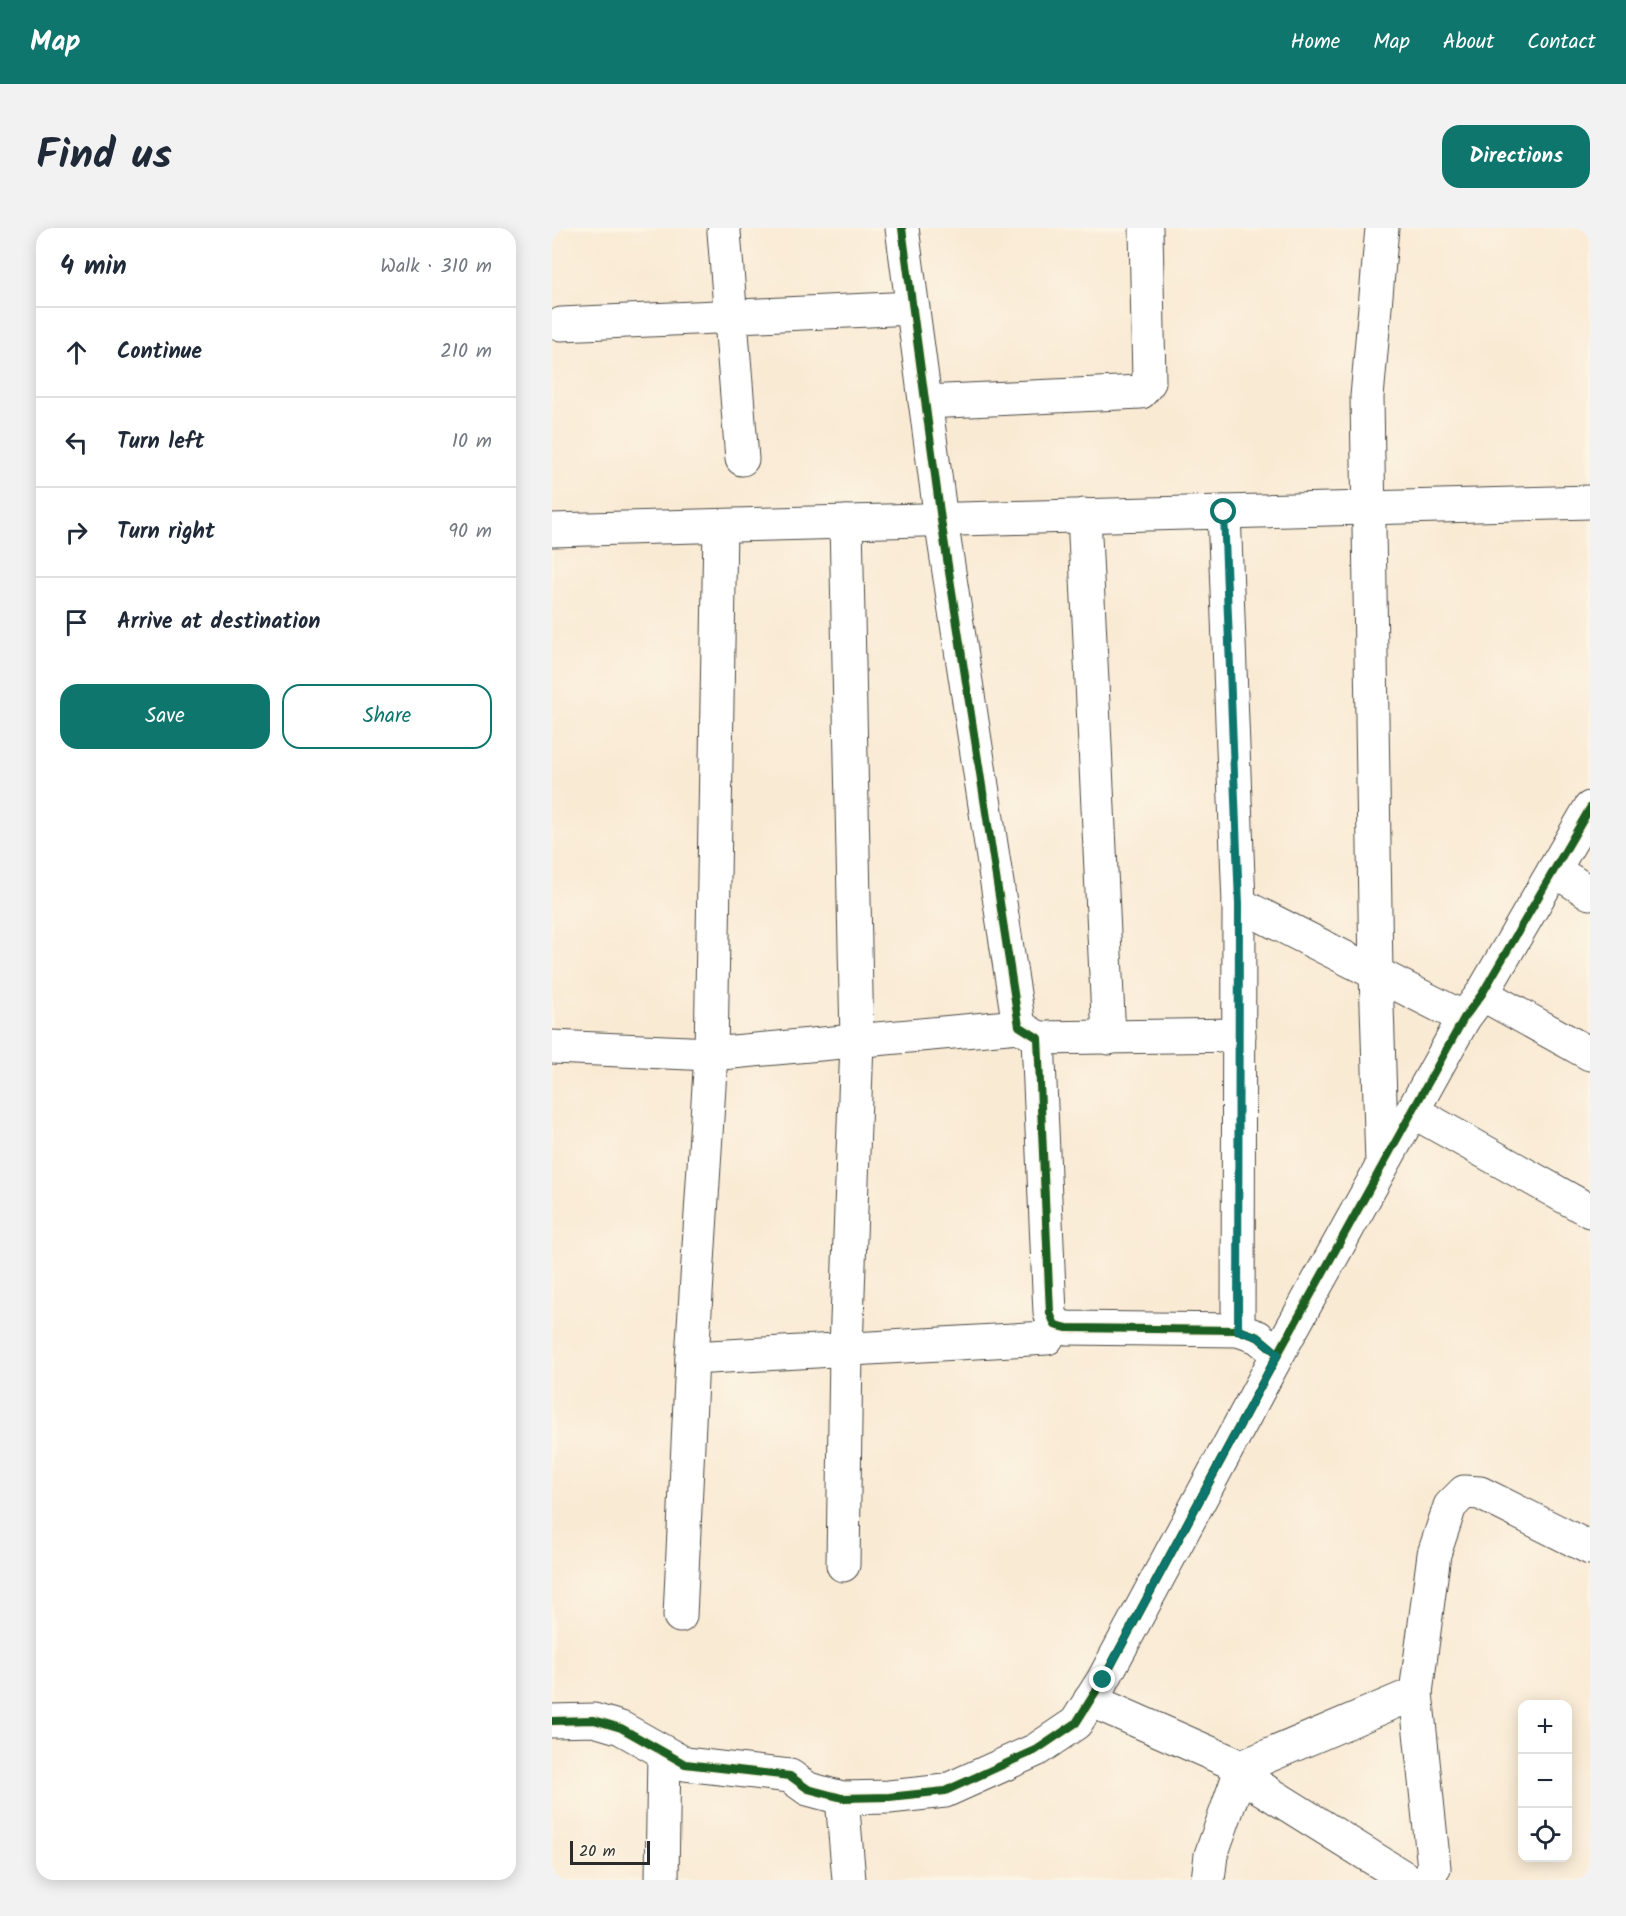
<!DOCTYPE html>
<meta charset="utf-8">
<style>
body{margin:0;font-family:Kalam,sans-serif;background:#f2f2f3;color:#1f2937}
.controls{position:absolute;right:18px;bottom:18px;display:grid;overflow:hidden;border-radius:12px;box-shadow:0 3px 15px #0003}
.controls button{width:54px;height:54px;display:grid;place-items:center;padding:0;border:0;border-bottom:2px solid #e0e1e3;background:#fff;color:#1f2937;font:30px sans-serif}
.scale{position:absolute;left:18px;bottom:15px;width:80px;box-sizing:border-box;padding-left:6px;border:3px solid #2b2b2b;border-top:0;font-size:16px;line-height:21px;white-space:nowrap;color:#2b2b2b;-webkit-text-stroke:4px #fcf5e5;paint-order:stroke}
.stop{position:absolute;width:18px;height:18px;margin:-14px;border:4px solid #0f766e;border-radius:50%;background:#fff}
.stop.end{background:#0f766e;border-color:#fff;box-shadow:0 2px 6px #0008}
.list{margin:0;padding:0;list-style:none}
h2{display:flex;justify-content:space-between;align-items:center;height:78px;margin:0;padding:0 24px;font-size:26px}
h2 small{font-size:20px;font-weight:400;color:#747a83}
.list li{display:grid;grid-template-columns:39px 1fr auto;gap:18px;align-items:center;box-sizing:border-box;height:90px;padding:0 24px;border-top:2px solid #e0e1e3}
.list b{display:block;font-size:22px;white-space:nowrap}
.list em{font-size:20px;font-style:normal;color:#747a83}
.actions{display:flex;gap:12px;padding:18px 24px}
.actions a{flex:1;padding:14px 0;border:2px solid #0f766e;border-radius:18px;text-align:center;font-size:21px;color:#0f766e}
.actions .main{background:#0f766e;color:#fff}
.icon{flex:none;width:33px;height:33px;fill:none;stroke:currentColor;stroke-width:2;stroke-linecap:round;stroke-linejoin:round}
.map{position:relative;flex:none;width:1038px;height:1652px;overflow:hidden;border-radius:18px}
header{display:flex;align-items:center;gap:36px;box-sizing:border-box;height:84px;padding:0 30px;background:#0f766e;color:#fff}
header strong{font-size:28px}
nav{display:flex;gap:33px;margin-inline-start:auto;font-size:21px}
.intro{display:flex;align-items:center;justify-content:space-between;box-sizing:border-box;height:144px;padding:0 36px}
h1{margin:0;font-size:42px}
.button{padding:15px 27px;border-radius:18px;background:#0f766e;color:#fff;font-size:21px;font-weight:700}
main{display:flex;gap:36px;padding:0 36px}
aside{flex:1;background:#fff;border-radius:18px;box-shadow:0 3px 15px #0003}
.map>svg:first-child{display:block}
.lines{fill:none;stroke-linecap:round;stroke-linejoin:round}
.minor-casing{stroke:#4a4844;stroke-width:35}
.minor{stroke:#fff;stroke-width:33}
.cycleway-casing{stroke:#fcf5e5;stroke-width:11}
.cycleway{stroke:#1b5e20;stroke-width:8}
.route{stroke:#0f766e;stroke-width:8}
</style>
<header>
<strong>Map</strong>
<nav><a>Home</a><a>Map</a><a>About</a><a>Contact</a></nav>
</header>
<div class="intro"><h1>Find us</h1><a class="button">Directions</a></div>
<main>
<aside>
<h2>4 min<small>Walk · 310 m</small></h2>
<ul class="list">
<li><svg class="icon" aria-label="ahead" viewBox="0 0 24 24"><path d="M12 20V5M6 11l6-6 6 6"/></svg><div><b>Continue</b></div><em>210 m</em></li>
<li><svg class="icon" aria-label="left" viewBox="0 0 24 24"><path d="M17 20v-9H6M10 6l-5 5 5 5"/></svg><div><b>Turn left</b></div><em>10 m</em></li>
<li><svg class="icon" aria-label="right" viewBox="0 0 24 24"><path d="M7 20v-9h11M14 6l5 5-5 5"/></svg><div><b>Turn right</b></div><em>90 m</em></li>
<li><svg class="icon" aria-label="arrive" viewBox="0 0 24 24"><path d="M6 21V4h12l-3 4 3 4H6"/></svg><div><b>Arrive at destination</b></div></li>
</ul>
<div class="actions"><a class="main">Save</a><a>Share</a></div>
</aside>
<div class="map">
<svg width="1038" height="1652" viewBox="0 0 1038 1652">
<rect width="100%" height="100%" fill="#fcf5e5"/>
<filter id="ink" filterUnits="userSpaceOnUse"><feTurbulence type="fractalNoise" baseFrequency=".0167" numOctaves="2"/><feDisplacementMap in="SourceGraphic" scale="12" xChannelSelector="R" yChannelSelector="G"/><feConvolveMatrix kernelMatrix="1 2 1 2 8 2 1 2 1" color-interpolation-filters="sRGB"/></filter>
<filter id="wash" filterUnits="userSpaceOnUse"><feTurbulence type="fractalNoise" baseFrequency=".008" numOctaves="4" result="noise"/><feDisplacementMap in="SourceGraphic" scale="24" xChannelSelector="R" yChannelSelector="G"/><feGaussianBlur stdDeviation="1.35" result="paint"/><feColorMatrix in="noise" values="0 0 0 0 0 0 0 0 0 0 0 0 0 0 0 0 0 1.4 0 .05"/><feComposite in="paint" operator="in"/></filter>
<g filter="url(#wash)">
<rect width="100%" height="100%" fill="#f9ead4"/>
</g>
<g filter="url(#ink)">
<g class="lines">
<g class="minor-casing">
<g id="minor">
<polyline points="350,0 389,292 467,798 486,810 498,1085 503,1097 515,1100 686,1102 706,1109 726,1126"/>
<polyline points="830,0 815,169 824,746 830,936"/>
<polyline points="172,4 190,231"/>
<polyline points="9,96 361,80"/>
<polyline points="373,174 589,164 597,154 594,0"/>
<polyline points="672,284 687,676 686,1102"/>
<polyline points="532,287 557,810"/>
<polyline points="0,302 1038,274"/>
<polyline points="1002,642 1038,665"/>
<polyline points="687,676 912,790"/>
<polyline points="930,766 1038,826"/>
<polyline points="486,810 687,807"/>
<polyline points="0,819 159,826 467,798"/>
<polyline points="860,883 1038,983"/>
<polyline points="140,1130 495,1110 503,1097"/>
<polyline points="291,1337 294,1121 305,813 294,294"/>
<polyline points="128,1388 140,1130 159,826 168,298"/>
<polyline points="538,1472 690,1539 693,1550 856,1652"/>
<polyline points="0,1493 42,1492 69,1500 133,1536 238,1548 256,1561 290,1570 337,1569 393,1563 484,1522 524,1495 551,1452 726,1126 912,790 930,766 1038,580"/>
<polyline points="290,1570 297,1652"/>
<polyline points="110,1652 112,1525"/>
<polyline points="656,1652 659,1627 690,1539 864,1465"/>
<polyline points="875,1652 882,1640 864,1465 882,1326 898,1278 912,1264 928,1265 1038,1320"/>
</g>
</g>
<use href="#minor" class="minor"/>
<g class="cycleway-casing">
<g id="cycleway">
<polyline points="350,0 389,292 467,798 486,810 498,1085 503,1097 515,1100 686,1102 706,1109 726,1126"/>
<polyline points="0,1493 42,1492 69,1500 133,1536 238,1548 256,1561 290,1570 337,1569 393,1563 484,1522 524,1495 551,1452 726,1126 912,790 930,766 1038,580"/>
</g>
</g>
<use href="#cycleway" class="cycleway"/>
</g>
</g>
<g class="lines" filter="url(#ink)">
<polyline class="route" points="551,1452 726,1126 706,1109 686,1102 687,676 672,284"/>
</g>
</svg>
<div class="controls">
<button>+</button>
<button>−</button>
<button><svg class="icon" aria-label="locate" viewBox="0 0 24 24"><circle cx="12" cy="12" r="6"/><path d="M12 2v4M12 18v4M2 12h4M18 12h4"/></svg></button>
</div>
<div class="scale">20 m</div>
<div class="stop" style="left:672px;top:284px"></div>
<div class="stop end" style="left:551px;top:1452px"></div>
</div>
</main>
